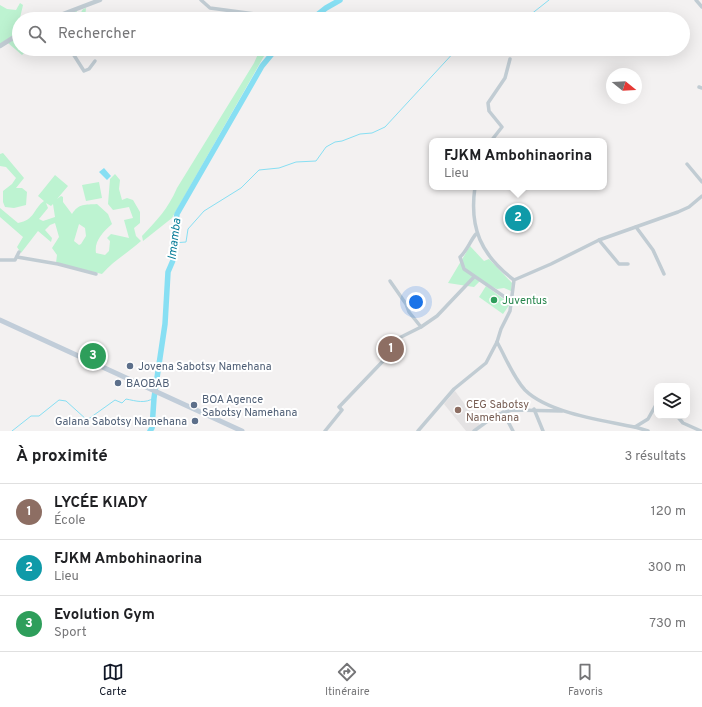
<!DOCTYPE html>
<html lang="fr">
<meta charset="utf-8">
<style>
body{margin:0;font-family:Overpass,sans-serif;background:#f2f2f2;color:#202124}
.controls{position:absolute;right:12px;bottom:12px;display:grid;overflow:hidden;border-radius:8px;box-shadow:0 4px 16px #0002}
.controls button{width:36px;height:36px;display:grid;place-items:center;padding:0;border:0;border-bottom:1px solid #e0e0e0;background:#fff;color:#202124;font:20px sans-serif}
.compass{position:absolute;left:606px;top:68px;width:36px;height:36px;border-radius:50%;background:#fff;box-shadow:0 4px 16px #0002;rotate:108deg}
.you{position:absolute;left:416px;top:302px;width:14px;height:14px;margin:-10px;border:3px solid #fff;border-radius:50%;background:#1a73e8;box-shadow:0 0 0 6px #1a73e833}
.badge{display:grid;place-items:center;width:26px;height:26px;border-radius:50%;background:#111827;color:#fff;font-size:13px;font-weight:700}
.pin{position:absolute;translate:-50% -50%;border:2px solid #fff;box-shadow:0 1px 4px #0006}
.popup{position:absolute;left:429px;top:138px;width:178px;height:52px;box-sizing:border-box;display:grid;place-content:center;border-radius:8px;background:#fff;filter:drop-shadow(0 1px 3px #0005);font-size:13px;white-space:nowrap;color:#757577}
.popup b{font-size:15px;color:#202124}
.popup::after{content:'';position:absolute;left:50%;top:100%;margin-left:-8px;border:8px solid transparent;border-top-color:#fff}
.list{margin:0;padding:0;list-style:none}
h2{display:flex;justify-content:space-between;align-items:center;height:52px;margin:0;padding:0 16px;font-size:17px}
h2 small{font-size:13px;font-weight:400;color:#757577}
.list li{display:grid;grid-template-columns:26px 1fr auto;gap:12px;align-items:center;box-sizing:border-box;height:56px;padding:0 16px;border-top:1px solid #e0e0e0}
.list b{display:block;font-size:15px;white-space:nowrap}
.list p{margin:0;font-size:13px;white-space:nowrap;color:#757577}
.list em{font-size:13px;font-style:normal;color:#757577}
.icon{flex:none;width:22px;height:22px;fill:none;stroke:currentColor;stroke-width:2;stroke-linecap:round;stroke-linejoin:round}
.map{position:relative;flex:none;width:702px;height:431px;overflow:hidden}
.search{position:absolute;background:#fff;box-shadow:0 4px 16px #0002;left:12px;right:12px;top:12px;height:44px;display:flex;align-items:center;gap:10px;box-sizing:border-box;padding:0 14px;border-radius:22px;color:#757577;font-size:15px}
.sheet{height:220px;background:#fff}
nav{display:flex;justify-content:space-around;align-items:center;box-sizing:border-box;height:56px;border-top:1px solid #e0e0e0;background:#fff;font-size:11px;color:#757577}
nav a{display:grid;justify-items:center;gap:2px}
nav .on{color:#111827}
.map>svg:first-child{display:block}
.education{fill:#e4e2e3}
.green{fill:#bdf3d1;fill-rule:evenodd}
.water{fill:#87dff3}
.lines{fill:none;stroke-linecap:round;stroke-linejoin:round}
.stream{stroke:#87dff3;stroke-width:1}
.river{stroke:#87dff3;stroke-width:5.5}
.minor{stroke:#c1ccd3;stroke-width:3.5}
.tertiary{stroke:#c1ccd3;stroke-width:4.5}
.secondary{stroke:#c1cdd9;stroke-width:5}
.leisure-dot{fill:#2e9e5b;stroke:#fff;stroke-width:1.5}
.service-dot{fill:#5c6f8a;stroke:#fff;stroke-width:1.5}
.education-dot{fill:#8d6e63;stroke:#fff;stroke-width:1.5}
.labels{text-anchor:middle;stroke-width:4;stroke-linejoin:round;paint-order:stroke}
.leisure-label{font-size:11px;fill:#27864d;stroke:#fff;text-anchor:start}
.service-label{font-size:11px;fill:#4e5e75;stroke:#fff;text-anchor:start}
.education-label{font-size:11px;fill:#785e54;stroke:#fff;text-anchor:start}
.water-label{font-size:12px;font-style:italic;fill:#057b97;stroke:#fff}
</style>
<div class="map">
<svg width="702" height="431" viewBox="0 0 702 431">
<rect width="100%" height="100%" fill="#f3f1f1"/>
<polygon class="education" points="455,391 480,425 474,431 466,431 444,404"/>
<g class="green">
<polygon points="20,3 23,5 20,18 23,19 19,19 19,32 0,44 0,5 7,9 16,10"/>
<polygon points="86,8 85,19 75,19 72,16 72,19 63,19 62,17 76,10 78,14 80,14 83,9"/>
<polygon points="19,36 19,49 28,49 22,55 8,43"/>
<path d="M 255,49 L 268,49 L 172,218 L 143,241 L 142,236 C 157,220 168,209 177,188 L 254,63 L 258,54 Z"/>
<polygon points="3,153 24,178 16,188 22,188 27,192 26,205 14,208 5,207 3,202 3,191 12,184 16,178 6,167 0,166 0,154"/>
<path d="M 115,174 L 120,180 L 119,189 L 122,200 L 127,198 L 133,200 L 140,212 L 140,223 L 134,228 L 136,236 L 141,241 C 128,253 114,260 102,274 L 56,263 L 57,255 L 52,248 L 59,237 L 55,223 L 50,225 L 45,230 L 52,238 L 51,242 L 38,231 L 21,253 L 17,247 L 23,237 L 0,217 L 0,208 L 18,223 C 35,220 33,209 44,201 L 38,196 L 55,175 L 68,186 L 57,199 L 61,196 L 63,197 L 63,202 L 72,214 C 79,203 85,205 97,204 L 108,214 L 112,224 C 103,232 94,241 96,253 L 105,255 L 109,251 L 110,241 L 107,238 L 111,234 L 129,238 L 124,220 L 133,218 L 129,207 L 113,210 L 108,204 L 110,179 ZM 46,203 L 51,206 L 53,204 L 55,217 L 43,221 L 39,219 L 48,208 ZM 79,224 L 85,228 L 86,236 L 81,244 L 79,245 L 74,241 Z"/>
<polygon points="99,182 102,198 86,201 82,185"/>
<polygon points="470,246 484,261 489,259 491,261 512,283 511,291 504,288 497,289 480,281 474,287 448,283"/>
<polygon points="486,286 510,304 503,314 479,297"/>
</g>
<polygon class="water" points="104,168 111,176 107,180 99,172"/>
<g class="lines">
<g class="stream">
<polyline points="525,19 549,0"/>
<polyline points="173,243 186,242 188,229 204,211 241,188 259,170 279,168 296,162 316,161 326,147 335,142 342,141 360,134 372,133 385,127 457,49"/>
<path d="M 12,431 L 31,416 L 39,416 L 59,400 L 66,401 L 87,420 L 115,400 L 122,403 L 126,399 C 136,401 145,404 154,398"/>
</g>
<g class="river">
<polyline points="312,19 326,8 340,0"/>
<polyline points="150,431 152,428 154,398 165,324 168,272 174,258 173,243 177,214 262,66 276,49"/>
</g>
<g class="minor">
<polyline points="201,0 210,8 255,14 268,19"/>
<polyline points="696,0 702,7"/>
<polyline points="70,49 84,71 89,69 95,61"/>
<polyline points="699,87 702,88"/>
<polyline points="491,141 502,127 489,111 488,103 505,78 510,59"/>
<polyline points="687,164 702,182"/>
<path d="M 475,187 C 469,228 481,255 514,280"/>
<polyline points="636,227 653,250 664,274"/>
<path d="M 476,234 C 470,241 467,251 460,257 L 464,269 L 512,302"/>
<polyline points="599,240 619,264 628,264"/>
<polyline points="17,257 58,264 96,274"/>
<polyline points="0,260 15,260 19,252"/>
<polyline points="390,281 406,304 409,312 421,327"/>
<path d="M 497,342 C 506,358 513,377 525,390 C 548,413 604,421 635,427 L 648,419 L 657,403"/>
<polyline points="534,409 543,431"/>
<polyline points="503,412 513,431"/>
<polyline points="677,416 683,423 701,431"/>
<polyline points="635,427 648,431"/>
<polyline points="325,431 342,410 339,407 383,361 393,343 399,338 421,327 437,316 474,277"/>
<polyline points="418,431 454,389 486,363 497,342 501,329 510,311 514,280 551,264 599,240 678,212 689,207 702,196"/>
<polyline points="474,431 496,415 512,410 562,411"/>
</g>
<g class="tertiary">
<polyline points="50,19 100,0"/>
<polyline points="0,46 19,34"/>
</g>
<polyline class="secondary" points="0,320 242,431"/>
</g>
<circle class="leisure-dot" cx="494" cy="300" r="4"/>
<g class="service-dot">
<circle cx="130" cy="366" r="4"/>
<circle cx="118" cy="383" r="4"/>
<circle cx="194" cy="405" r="4"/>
<circle cx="195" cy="421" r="4"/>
</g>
<circle class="education-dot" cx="458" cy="410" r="4"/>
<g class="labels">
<g class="leisure-label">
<text x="502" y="304">Juventus</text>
</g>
<g class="service-label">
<text x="138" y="370">Jovena Sabotsy Namehana</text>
<text x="126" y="387">BAOBAB</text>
<text x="202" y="403">BOA Agence<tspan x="202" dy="13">Sabotsy Namehana</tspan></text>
<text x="187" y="425" text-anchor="end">Galana Sabotsy Namehana</text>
</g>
<g class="education-label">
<text x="466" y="408">CEG Sabotsy<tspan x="466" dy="13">Namehana</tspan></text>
</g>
<g class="water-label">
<text transform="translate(174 239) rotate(-83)" y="4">Imamba</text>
</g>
</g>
</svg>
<div class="controls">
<button><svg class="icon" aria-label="layers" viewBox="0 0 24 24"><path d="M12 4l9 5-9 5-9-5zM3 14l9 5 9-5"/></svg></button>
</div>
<svg class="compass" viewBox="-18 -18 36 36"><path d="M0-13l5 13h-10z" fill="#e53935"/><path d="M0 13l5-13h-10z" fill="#757577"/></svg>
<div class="you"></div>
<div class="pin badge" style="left:391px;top:349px;background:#8d6e63">1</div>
<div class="pin badge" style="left:518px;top:218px;background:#0f9aa8">2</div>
<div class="popup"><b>FJKM Ambohinaorina</b>Lieu</div>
<div class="pin badge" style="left:93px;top:356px;background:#2e9e5b">3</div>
<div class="search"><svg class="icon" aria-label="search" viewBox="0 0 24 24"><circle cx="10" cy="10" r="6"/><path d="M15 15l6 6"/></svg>Rechercher</div>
</div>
<section class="sheet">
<h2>À proximité<small>3 résultats</small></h2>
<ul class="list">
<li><span class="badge" style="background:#8d6e63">1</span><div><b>LYCÉE KIADY</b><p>École</p></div><em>120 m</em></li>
<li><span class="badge" style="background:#0f9aa8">2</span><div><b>FJKM Ambohinaorina</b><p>Lieu</p></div><em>300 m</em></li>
<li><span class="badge" style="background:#2e9e5b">3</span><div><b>Evolution Gym</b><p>Sport</p></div><em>730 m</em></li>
</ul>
</section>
<nav>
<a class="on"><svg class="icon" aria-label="map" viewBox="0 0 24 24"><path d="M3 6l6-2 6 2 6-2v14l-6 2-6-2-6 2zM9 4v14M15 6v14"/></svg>Carte</a>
<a><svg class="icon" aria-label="directions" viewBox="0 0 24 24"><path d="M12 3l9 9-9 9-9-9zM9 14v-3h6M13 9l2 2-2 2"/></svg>Itinéraire</a>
<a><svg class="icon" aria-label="saved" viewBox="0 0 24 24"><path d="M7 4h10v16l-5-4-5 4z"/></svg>Favoris</a>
</nav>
